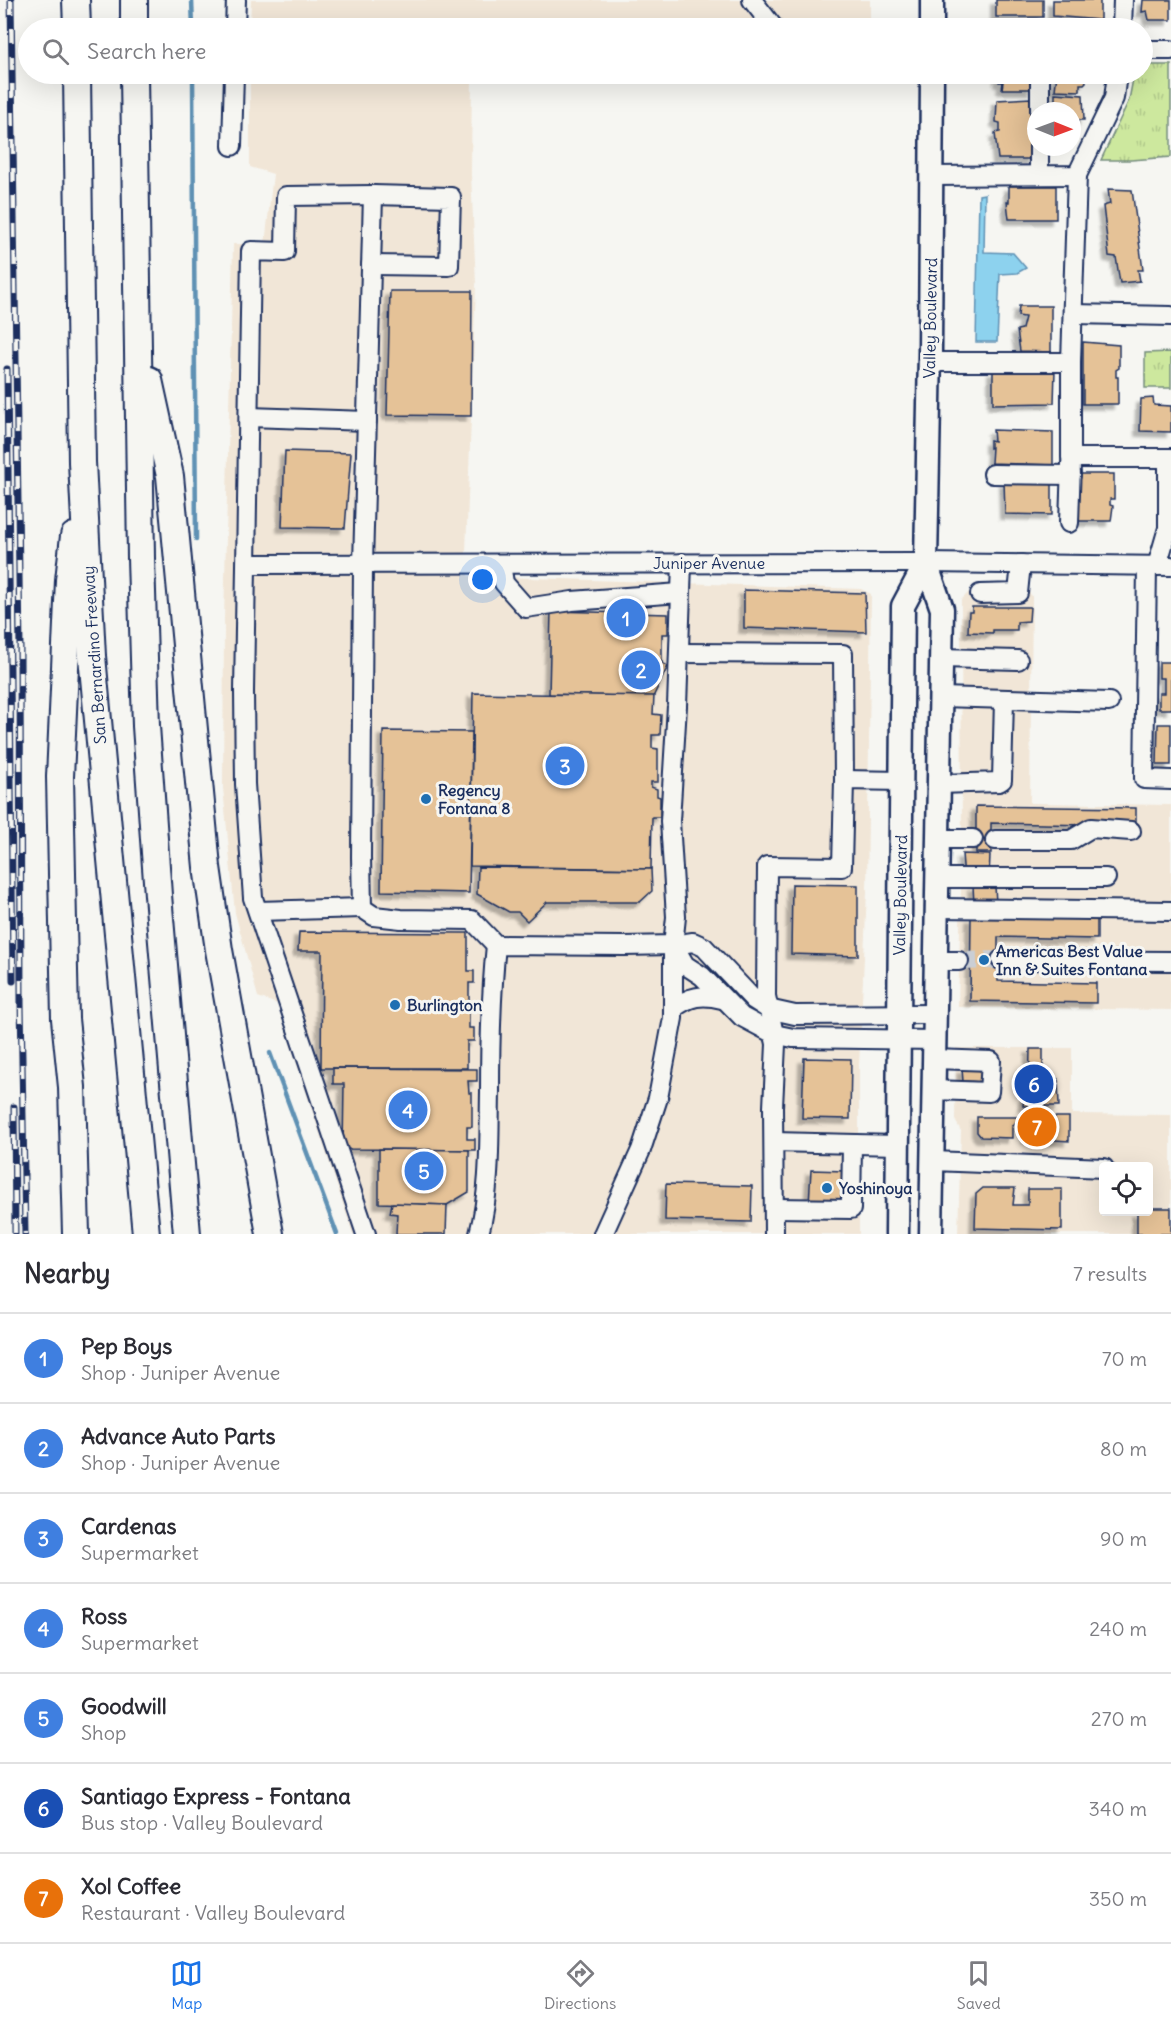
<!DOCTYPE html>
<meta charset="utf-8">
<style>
body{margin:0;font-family:Delius,sans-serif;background:#f7f7f7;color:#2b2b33}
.controls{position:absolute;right:18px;bottom:18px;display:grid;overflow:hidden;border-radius:6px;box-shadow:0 6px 24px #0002}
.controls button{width:54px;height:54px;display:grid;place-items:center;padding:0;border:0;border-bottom:2px solid #e1e1e2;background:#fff;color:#2b2b33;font:30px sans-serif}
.compass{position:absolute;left:1027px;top:102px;width:54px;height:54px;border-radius:50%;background:#fff;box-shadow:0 6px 24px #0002;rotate:91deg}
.you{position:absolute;left:483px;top:580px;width:21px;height:21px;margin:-15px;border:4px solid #fff;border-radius:50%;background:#1a73e8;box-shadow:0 0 0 9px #1a73e833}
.badge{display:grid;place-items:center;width:39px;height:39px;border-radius:50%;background:#1a73e8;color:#fff;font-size:20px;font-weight:700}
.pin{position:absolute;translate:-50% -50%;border:3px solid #fff;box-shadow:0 2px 6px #0006}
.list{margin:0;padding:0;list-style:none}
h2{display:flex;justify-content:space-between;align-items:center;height:78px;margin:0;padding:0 24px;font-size:26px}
h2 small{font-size:20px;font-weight:400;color:#7c7c81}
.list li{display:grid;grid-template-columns:39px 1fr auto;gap:18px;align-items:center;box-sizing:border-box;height:90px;padding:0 24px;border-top:2px solid #e1e1e2}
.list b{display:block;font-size:22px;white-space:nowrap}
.list p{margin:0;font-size:20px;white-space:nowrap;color:#7c7c81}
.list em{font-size:20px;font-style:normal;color:#7c7c81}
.icon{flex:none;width:33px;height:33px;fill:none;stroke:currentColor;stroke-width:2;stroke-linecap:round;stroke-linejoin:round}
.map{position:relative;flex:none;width:1171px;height:1234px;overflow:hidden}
.search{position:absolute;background:#fff;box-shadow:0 6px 24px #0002;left:18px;right:18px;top:18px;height:66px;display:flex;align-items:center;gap:15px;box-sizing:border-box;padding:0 21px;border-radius:33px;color:#7c7c81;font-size:22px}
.sheet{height:708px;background:#fff}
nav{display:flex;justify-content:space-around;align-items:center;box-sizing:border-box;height:84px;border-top:2px solid #e1e1e2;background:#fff;font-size:16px;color:#7c7c81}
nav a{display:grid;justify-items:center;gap:3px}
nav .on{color:#1a73e8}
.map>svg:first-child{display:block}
.built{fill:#f1e6d7;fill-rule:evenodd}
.grass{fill:url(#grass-tufts);stroke:#748c7e;stroke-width:1.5}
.water{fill:#8dd2ee;stroke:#5f91b4;stroke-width:1.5}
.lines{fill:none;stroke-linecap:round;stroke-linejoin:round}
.stream{stroke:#5f91b4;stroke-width:4.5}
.building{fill:#e5c297;stroke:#1b2f5e;stroke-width:1.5;filter:url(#shadow)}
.minor-tunnel{stroke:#caced4;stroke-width:18;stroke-dasharray:18 9;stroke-linecap:butt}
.minor-casing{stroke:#1b2f5e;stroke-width:22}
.major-casing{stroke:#1b2f5e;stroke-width:27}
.highway-casing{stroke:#1b2f5e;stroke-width:30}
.minor{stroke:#f6f6f2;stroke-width:18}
.major{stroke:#f6f6f2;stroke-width:22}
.highway{stroke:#f6f6f2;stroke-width:26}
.rail-casing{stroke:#1b2f5e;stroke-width:7}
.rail{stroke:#f6f6f2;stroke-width:4.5;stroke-dasharray:14;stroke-linecap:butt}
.poi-dot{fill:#1f6fb2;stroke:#f6f6f2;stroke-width:2}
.labels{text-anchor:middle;stroke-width:6;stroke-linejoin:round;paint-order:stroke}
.street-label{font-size:16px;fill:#1b2f5e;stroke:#f6f6f2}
.poi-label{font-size:16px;font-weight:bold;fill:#1b2f5e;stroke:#f6f6f2;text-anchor:start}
</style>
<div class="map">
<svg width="1171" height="1234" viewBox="0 0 1171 1234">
<defs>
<pattern id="grass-tufts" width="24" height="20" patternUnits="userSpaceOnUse" patternTransform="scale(1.5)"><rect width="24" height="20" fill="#cde89e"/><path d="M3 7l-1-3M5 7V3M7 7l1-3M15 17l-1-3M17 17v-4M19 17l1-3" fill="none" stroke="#afc78a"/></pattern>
<filter id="shadow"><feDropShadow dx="-5" dy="5" stdDeviation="1.5" flood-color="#0004"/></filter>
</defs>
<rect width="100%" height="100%" fill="#f6f6f2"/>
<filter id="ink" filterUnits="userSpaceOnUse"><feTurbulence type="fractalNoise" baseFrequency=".0167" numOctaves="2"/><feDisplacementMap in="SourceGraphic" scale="12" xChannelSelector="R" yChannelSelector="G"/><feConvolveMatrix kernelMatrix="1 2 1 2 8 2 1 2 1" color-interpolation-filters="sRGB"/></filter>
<g filter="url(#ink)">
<g class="built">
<polygon points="251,0 870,0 870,28 250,28"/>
<polygon points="250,74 472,74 471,174 476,284 466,552 468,576 861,589 871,594 867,892 859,1066 859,1234 353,1234 277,1004 258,997 235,913 223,788 224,621 233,244 265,244 273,174 250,167"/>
<polygon points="970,591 1028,591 1032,596 1030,803 1171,805 1171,1010 958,1007 962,852 961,600"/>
<path d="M 956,1048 L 1072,1048 L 1072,1114 L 1171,1115 L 1171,1234 L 958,1234 L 961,1131 L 955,1120 ZM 1104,1166 L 1148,1166 L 1148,1212 L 1104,1212 Z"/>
</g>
<g class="grass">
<polygon points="1143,65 1171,65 1171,157 1131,160 1101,160 1129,100 1134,74 1142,74"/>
<polygon points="1171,352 1171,388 1145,388 1145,353"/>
</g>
<polygon class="water" points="985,194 984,252 1013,253 1026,268 1017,273 1000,274 997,342 976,342 979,195"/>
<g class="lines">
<g class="stream">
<polyline points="192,0 193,28"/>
<polyline points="193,74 196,539"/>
<polyline points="270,1053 337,1234"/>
</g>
</g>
<g class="building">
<rect x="996" y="0" width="47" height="17"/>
<polygon points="1053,0 1100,0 1100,20 1053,16"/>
<polygon points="1143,0 1171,0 1171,20 1149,20 1147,11 1142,12"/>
<polygon points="999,74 1033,74 1033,89 1002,89 1003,82 999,82"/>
<polygon points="1057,74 1085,74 1086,82 1084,84 1080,84 1080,91 1055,90"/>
<polygon points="1055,93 1083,95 1084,120 1072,120 1072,111 1049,111 1050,103 1055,102"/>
<polygon points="1031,98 1032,159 998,159 995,133 1000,132 1000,123 996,122 997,100"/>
<polygon points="1009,186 1056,186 1056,219 1009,219 1007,202 1009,202"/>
<polygon points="1108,189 1132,190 1143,270 1138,270 1140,281 1120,283 1116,257 1109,256 1103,206 1110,204"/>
<polygon points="390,291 472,291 471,416 387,415"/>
<polygon points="1019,306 1051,306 1051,352 1020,351 1017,330 1022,329 1025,317 1018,316"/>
<polygon points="1083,342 1119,345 1119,368 1116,370 1116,377 1118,377 1118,404 1083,404"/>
<polygon points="993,370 1055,370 1054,403 993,404"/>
<polygon points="1153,398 1154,405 1171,406 1171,432 1140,431 1141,399"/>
<polygon points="993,430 1053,432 1053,465 991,463 992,447 990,448 990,440 994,441"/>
<polygon points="285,451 351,453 345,528 282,527"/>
<polygon points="1079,474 1114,474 1114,499 1110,499 1110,505 1113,506 1111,521 1079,521"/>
<polygon points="1004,481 1052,481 1052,515 1005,514"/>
<polygon points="744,590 865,593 866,632 744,628"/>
<polygon points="972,607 1030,607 1029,621 1017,622 1017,630 993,630 993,633 968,632 969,612 972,612"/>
<polygon points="551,611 668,614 668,634 662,634 662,663 668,666 653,697 549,694"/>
<polygon points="1159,662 1171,662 1171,709 1159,709 1159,693 1164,693 1164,678 1159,678"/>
<polygon points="473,693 654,696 653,714 661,715 660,735 652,735 652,748 658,749 658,782 651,782 651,787 657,789 657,796 660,797 660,817 652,817 651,869 470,866"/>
<polygon points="1158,724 1171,724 1171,765 1157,765"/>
<polygon points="383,731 472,732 469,893 381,891"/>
<polygon points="976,806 1136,808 1136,826 991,823 991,853 976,853"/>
<polygon points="962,854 990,855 989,877 964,877"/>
<polygon points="478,867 651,869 652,891 640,902 547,902 527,921 518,912 509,912 477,894"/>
<polygon points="792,884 858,885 858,956 791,954"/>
<polygon points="973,886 995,886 996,903 974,904"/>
<polygon points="971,917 1097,918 1097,939 998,937 998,981 1096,983 1096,1003 970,1001"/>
<polygon points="299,932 468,933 468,971 474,971 474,983 469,983 469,1028 474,1028 474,1041 467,1041 467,1068 321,1068 322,951 298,951"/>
<polygon points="1030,1049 1043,1049 1043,1087 1056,1088 1056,1079 1058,1079 1059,1106 1023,1106 1024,1097 1029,1096"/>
<polygon points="804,1058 851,1059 850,1119 802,1118"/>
<polygon points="333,1068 477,1069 477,1081 468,1081 469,1093 472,1093 472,1127 467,1127 467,1139 475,1139 475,1150 343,1149 344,1084 333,1084"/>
<polygon points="962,1069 982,1069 982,1082 963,1081"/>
<polygon points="977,1117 1069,1117 1069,1141 1027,1138 1027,1129 1024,1123 1015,1123 1012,1127 1012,1138 981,1137 977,1132"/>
<polygon points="379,1149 469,1150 469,1192 447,1205 379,1203"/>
<polygon points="811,1170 845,1171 845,1204 809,1204"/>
<polygon points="666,1184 752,1186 751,1222 665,1220"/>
<polygon points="983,1188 1015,1188 1013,1205 1028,1205 1028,1189 1062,1189 1062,1230 975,1228 976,1194"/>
<polygon points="392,1203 447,1205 446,1234 396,1234 397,1214 390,1213"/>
<polygon points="1148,1208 1171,1208 1171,1234 1137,1234 1137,1212 1148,1212"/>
</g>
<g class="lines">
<polyline class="minor-tunnel" points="959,961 1001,960"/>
<g class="minor-casing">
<g id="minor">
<polyline points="752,0 774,28"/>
<polyline points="235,28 236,0"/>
<polyline points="1122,28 1123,0"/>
<polyline points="1142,50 1171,50"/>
<polyline points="1040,111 1040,74"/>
<polyline points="232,146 234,74"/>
<polyline points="1039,175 1039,147"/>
<polyline points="931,176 1077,175 1114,98 1117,74"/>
<polyline points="371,265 449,266 451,197 373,195"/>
<polyline points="1073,314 1171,316"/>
<polyline points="930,362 1071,362 1077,175"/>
<polyline points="1071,362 1071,458 1168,458"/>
<polyline points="249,417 367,421"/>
<polyline points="993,474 1071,475"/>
<polyline points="1069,523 1071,463"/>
<polyline points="247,564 926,563 1171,566"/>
<polyline points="501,564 504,583 526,608 572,601 680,593"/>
<polyline points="1147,566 1144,779 1171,780"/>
<polyline points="1157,566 1168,528 1168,458 1171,458"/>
<polyline points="980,594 1018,593 1021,564"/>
<polyline points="679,653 843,654 844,780"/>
<polyline points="941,658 1018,660"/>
<polyline points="941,697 1109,702"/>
<polyline points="940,784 999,782 1002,780 1004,699"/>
<polyline points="939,839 973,839"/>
<polyline points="995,840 1071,840 1091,828 1131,831"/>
<polyline points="938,878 1106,878"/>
<polyline points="938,908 1171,911"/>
<polyline points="258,911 362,908"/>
<polyline points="674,946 685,965 702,976 742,1017 774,1034 793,1038 935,1040"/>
<polyline points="1001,960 1171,961"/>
<polyline points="936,961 959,961"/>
<path d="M 673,1009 C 689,996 702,994 722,999"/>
<polyline points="934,1090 989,1092 991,1061 934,1059"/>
<polyline points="774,1142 897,1145"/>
<polyline points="933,1161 1104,1168"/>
<polyline points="775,1208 851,1209 852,1144"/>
<polyline points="366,1234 253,898 245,784 244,692 251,251 285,252 286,196 373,195 363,564 361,857 362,908 374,916 401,919 472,920 496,945"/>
<path d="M 479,1234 C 491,1188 489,1139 490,1092 C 490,1043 491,994 496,945 L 624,946 L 673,945 L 693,942 L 704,947 L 754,1000 L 768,1009 L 795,1015 L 935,1014"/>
<polyline points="603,1234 641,1150 658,1098 673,1018 673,945 676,917 670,821 677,706 682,563"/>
<polyline points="774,1234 773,1107 776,1044 766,996 767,866 842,867 844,780 902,781"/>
</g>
</g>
<g class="major-casing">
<g id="major">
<polyline points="932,28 932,0"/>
<polyline points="897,1234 903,606 926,563"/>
<polyline points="931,1234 942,609 926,563 930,351 932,74"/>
</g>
</g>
<g class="highway-casing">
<g id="highway">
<polyline points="76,0 77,28"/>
<polyline points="134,0 134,28"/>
<polyline points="77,74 82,462 92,656 146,1234"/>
<polyline points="134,74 141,558 146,726 158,895 187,1234"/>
<polyline points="149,380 170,476 207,867 219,950 270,1234"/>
<polyline points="74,536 69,580 60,777 65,1019 72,1087 76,1234"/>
</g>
</g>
<use href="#minor" class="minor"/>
<use href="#major" class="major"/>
<use href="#highway" class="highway"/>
<g class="rail-casing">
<g id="rail">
<polyline points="11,0 20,647 21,1002 25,1234"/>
<polyline points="7,369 13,981"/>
<polyline points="14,1107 15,1234"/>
</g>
</g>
<use href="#rail" class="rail"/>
</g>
</g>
<g class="poi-dot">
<circle cx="426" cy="799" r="6"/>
<circle cx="984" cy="960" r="6"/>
<circle cx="395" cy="1005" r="6"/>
<circle cx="827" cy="1188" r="6"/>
</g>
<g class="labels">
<g class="street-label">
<text transform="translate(930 318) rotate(-89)" y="6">Valley Boulevard</text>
<text x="709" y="569">Juniper Avenue</text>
<text transform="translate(94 655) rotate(-94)" y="6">San Bernardino Freeway</text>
<text transform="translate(900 895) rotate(-89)" y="6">Valley Boulevard</text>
</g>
<g class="poi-label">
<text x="438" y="796">Regency<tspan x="438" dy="18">Fontana 8</tspan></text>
<text x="996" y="957">Americas Best Value<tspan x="996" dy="18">Inn &amp; Suites Fontana</tspan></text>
<text x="407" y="1011">Burlington</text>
<text x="839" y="1194">Yoshinoya</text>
</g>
</g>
</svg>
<div class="controls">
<button><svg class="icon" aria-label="locate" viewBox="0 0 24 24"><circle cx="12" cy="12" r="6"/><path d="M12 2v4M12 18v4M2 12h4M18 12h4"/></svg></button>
</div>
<svg class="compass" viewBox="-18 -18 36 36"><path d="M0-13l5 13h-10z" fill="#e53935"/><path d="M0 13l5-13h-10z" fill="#7c7c81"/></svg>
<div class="you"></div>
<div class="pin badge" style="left:626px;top:618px;background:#3f7fe0">1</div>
<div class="pin badge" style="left:641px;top:670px;background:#3f7fe0">2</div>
<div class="pin badge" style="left:565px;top:766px;background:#3f7fe0">3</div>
<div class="pin badge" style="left:408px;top:1110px;background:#3f7fe0">4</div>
<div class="pin badge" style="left:424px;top:1171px;background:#3f7fe0">5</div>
<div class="pin badge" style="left:1034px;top:1084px;background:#1a4fb4">6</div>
<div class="pin badge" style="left:1037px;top:1127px;background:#e8710a">7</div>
<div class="search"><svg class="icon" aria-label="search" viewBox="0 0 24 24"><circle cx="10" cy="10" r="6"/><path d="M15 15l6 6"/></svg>Search here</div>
</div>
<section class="sheet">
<h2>Nearby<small>7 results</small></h2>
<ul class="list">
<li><span class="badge" style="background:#3f7fe0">1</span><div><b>Pep Boys</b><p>Shop · Juniper Avenue</p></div><em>70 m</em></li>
<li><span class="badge" style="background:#3f7fe0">2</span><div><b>Advance Auto Parts</b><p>Shop · Juniper Avenue</p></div><em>80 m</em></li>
<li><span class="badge" style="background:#3f7fe0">3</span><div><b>Cardenas</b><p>Supermarket</p></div><em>90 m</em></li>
<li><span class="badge" style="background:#3f7fe0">4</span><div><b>Ross</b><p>Supermarket</p></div><em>240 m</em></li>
<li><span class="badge" style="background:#3f7fe0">5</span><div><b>Goodwill</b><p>Shop</p></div><em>270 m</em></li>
<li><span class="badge" style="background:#1a4fb4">6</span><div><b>Santiago Express - Fontana</b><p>Bus stop · Valley Boulevard</p></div><em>340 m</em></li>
<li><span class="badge" style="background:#e8710a">7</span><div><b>Xol Coffee</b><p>Restaurant · Valley Boulevard</p></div><em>350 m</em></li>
</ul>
</section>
<nav>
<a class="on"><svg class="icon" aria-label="map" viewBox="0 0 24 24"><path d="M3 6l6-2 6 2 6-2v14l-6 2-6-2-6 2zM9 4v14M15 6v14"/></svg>Map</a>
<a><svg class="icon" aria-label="directions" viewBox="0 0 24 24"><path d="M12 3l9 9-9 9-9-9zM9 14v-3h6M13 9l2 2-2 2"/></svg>Directions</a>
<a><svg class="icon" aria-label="saved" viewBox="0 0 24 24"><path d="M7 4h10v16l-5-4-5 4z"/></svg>Saved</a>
</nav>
